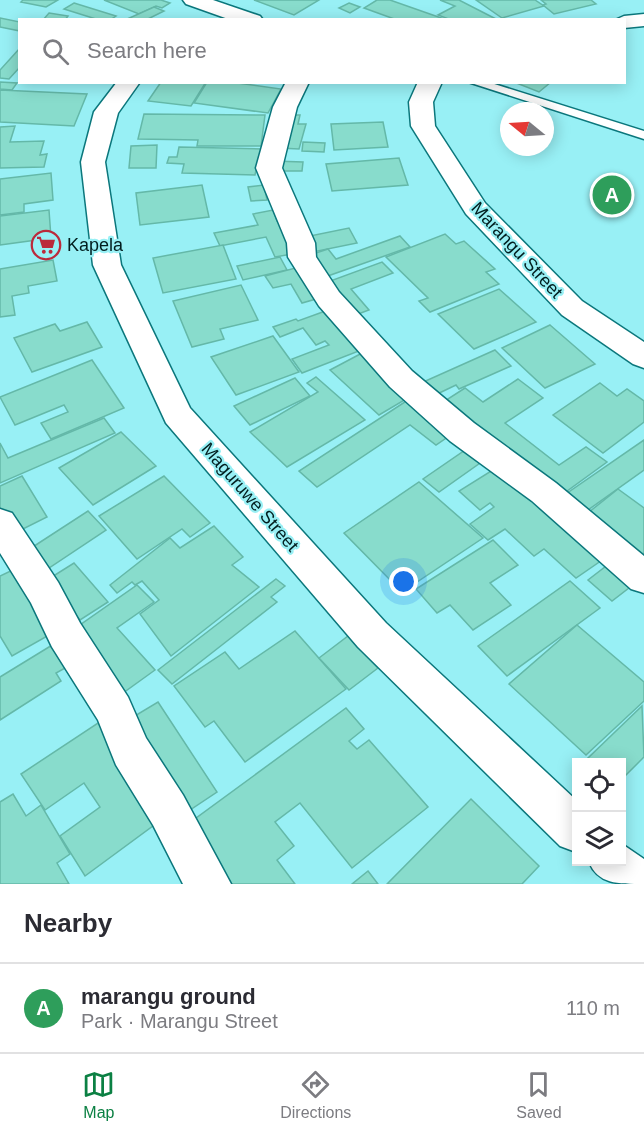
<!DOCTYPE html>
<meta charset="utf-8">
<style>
body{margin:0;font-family:Arial,sans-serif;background:#f2f2f3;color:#2b2b33}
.controls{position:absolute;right:18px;bottom:18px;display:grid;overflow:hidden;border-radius:0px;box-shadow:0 3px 15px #0003}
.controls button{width:54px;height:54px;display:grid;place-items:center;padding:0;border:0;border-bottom:2px solid #e1e1e2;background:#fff;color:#2b2b33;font:30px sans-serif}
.compass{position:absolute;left:500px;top:102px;width:54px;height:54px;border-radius:50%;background:#fff;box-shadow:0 3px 15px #0003;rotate:288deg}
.you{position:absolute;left:404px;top:582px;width:21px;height:21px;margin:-15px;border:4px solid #fff;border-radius:50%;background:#1a73e8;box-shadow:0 0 0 9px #1a73e833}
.badge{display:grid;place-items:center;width:39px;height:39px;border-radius:50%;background:#0b8043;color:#fff;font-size:20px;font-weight:700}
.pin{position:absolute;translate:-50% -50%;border:3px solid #fff;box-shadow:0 2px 6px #0006}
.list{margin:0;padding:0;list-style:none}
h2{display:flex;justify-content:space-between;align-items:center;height:78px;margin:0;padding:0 24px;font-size:26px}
h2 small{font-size:20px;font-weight:400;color:#7c7c81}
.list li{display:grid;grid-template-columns:39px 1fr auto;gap:18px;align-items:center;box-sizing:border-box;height:90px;padding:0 24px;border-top:2px solid #e1e1e2}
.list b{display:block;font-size:22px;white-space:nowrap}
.list p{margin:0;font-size:20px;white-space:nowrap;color:#7c7c81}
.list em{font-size:20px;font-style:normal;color:#7c7c81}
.icon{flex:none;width:33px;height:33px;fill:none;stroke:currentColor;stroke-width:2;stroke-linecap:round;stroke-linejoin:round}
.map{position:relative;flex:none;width:644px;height:884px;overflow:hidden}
.search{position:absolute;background:#fff;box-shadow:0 3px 15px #0003;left:18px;right:18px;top:18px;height:66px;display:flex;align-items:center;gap:15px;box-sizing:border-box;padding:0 21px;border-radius:0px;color:#7c7c81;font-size:22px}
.sheet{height:168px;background:#fff}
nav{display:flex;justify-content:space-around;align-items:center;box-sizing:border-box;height:84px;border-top:2px solid #e1e1e2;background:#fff;font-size:16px;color:#7c7c81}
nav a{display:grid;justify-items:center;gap:3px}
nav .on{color:#0b8043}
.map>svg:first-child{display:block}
.building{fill:#88dccc;stroke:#64b8a8;stroke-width:1.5}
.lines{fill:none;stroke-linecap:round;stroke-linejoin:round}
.lane-casing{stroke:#0b777c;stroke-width:3}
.street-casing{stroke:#0b777c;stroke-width:3}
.lane{fill:#fff;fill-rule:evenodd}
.street{fill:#fff;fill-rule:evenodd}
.labels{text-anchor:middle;stroke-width:4.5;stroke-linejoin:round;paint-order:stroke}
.poi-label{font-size:18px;fill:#021e1f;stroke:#98f0f5;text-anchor:start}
.street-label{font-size:18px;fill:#021e1f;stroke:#98f0f5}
</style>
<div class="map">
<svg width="644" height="884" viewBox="0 0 644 884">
<rect width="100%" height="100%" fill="#98f0f5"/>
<g class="building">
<polygon points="23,0 58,0 46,7 21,2"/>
<polygon points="104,0 161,0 170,3 162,8 156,6 139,14"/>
<polygon points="254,0 319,0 294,15"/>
<polygon points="377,0 390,0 447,20 397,20 364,8"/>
<polygon points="440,0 459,0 496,19 451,20 438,15 455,6"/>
<polygon points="476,0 535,0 544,6 502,18"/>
<polygon points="541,0 591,0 596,4 554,14 543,5 546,4"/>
<polygon points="74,3 116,16 110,20 99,20 64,9"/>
<polygon points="349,3 360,7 350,13 339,8"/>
<polygon points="154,7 164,11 146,20 125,20"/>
<polygon points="49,13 68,16 65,20 43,20"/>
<polygon points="0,18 20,22 20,31 0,27"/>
<polygon points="20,48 20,67 9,79 0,78 0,70"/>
<polygon points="0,82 17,83 12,90 0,89"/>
<polygon points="161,82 206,82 191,106 148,101"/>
<polygon points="207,82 230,82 281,89 268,113 194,103"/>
<polygon points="514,82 551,82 539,92"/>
<polygon points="0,90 87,94 74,126 0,122"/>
<polygon points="144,114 265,115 261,146 197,146 198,140 138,139"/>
<polygon points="287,115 300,115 298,124 306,124 299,149 279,148"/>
<polygon points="383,122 388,147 334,150 331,124"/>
<polygon points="15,126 10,142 44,141 40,155 47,154 44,167 0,168 0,127"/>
<polygon points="303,142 325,143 324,152 302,151"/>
<polygon points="157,145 156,168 129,168 131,146"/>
<polygon points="179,147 263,149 261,165 257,165 255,175 182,173 184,164 167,163 169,157 177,157"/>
<polygon points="399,158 408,185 332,191 326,164"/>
<polygon points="273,161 303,162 302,171 272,171"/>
<polygon points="51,173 53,200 24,204 24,212 0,215 0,179"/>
<polygon points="202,185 209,217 140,225 136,193"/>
<polygon points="264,185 267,200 251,201 248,187"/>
<polygon points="49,210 51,238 0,245 0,216"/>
<polygon points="273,210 277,221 283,220 298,253 275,257 266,237 220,246 214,233 258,225 253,214"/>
<polygon points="349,228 357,243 308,253 300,238"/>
<polygon points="445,234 456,244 464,241 495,269 486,272 499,284 430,312 419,301 428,298 386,257"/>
<polygon points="400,236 410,247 322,278 304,257 328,249 336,259"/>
<polygon points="56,237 58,249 34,252 34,241"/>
<polygon points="223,245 236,279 163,293 153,258"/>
<polygon points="280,257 287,270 243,280 237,266"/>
<polygon points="53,260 57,281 28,286 29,293 12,296 15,315 0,317 0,269"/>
<polygon points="382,262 393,273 351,289 369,310 350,317 322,284"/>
<polygon points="303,266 323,297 302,303 291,284 273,288 265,276"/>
<polygon points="241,285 258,320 220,329 224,339 192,347 173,301"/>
<polygon points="499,289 536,322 474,349 438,314"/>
<polygon points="331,309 364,349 302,373 292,359 329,345 325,341 316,345 303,328 280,337 273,327 296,319 298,321"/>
<polygon points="87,322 102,347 32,372 14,338 55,324 60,331"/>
<polygon points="550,325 595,364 545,388 502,348"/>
<polygon points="273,336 299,372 236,395 211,357"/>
<polygon points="495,350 511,366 459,389 456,385 433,396 421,383"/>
<polygon points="364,352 413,395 379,415 330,370"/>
<polygon points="92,360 124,408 51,439 41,423 68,412 64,405 15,425 0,397"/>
<polygon points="316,377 365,420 287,467 250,432 318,392 307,383"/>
<polygon points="295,378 310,396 250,425 234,406"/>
<polygon points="518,379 543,398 505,423 559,465 586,447 607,462 556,499 440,404 465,388 483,402"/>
<polygon points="600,383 617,396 627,389 644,401 644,422 603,453 553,415"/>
<polygon points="414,396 458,430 436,445 410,425 317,487 299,471"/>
<polygon points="104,418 115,433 0,483 0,443 8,458"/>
<polygon points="121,432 156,466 93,505 59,468"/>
<polygon points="644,440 644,470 581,515 560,498"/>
<polygon points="474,444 490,456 439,492 423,479"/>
<polygon points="504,463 608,556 576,578 544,549 534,556 505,529 488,540 470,524 494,507 490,503 480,510 459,491"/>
<polygon points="22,476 47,517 11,535 0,516 0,486"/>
<polygon points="164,476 210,523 190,537 182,529 137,559 99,516"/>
<polygon points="419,482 483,538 402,592 344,533"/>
<polygon points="618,489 644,508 644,553 632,562 579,520"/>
<polygon points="88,511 106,530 43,572 25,552"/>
<polygon points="214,526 243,557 232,565 259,587 171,656 140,614 159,600 142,581 135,585 132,582 117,593 110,585 170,538 180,548"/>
<polygon points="493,540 518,565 490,583 511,605 473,630 450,605 437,613 416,589"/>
<polygon points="614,560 638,581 612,601 588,580"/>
<polygon points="74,563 108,602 80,620 47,580"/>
<polygon points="19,567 58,630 12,656 0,636 0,576"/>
<polygon points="276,579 285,586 271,597 277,602 172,684 158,670"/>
<polygon points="570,581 600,608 507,676 478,646"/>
<polygon points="137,585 154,602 117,628 155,670 123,693 70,632"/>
<polygon points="577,625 644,682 644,701 586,755 509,684"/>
<polygon points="295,631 346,689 245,762 214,721 205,727 174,686 225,652 239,669"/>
<polygon points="348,636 378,668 349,690 319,658"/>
<polygon points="62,639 74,682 65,668 56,673 61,681 0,720 0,677"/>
<polygon points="158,702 217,792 181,816 123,723"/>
<polygon points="642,706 644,757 622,779 622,762 591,762 587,759"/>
<polygon points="346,708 364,729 349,741 357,749 369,740 428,807 352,868 300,803 275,822 294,846 277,860 295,884 231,884 188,824"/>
<polygon points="98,723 165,817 85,876 60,836 100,807 84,783 45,810 21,774"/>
<polygon points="13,794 26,816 41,805 70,854 57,863 69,884 0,884 0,802"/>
<polygon points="471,799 539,866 522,884 387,884"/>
<polygon points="368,871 378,884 352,884"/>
</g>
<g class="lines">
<g class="lane-casing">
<polygon id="lane" points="468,82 488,82 644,131 644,139"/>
</g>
<g class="street-casing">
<g id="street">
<polygon points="183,0 213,0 260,16 263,20 231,20 186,4"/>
<polygon points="644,14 644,26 624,28 624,20 615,20 624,16"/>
<polygon points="117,82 140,82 118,113 105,162 121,265 190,408 386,623 576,800 576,852 560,846 358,647 166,423 93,265 81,162 94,112"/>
<polygon points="286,82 309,82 297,107 282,168 315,243 316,257 339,292 412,371 474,423 556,483 644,556 644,593 631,589 532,501 450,441 390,387 319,306 288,257 287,243 256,168 273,107"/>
<polygon points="418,82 442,82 433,102 435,126 485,203 582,301 644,342 644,368 633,364 562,315 466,214 411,126 409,102"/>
<polygon points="0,509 12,513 58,582 80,623 128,697 146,738 183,795 231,884 183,884 153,825 116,765 98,720 52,647 31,603 0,553"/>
<path d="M 622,844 L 644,859 L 644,884 C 617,884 598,884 589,862 L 622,862 Z"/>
</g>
</g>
<use href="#lane" class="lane"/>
<use href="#street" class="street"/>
</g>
<defs>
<g id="supermarket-ring" transform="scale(1.5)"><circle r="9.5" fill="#98f0f5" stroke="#bb2a3b" stroke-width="1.5"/><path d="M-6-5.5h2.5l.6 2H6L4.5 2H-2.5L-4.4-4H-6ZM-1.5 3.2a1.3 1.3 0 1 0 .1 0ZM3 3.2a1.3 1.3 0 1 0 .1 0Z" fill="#bb2a3b"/></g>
</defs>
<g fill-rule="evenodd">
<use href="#supermarket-ring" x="46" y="245"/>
</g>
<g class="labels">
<g class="poi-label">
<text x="67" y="251">Kapela</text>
</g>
<g class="street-label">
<text transform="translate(517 250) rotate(47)" y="6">Marangu Street</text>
<text transform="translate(250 497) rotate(49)" y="6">Maguruwe Street</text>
</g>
</g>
</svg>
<div class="controls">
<button><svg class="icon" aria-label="locate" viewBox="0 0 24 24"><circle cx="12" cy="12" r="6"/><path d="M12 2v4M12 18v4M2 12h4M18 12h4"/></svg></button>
<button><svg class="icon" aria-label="layers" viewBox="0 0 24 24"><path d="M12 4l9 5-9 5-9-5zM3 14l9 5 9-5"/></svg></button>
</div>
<svg class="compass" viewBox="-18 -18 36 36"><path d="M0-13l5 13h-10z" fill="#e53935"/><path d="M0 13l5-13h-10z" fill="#7c7c81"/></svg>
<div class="you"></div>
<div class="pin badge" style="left:612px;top:195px;background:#2e9e5b">A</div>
<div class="search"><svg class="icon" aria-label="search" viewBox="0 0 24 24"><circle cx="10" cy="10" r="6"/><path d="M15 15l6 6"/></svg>Search here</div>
</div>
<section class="sheet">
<h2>Nearby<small></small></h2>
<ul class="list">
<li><span class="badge" style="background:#2e9e5b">A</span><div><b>marangu ground</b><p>Park · Marangu Street</p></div><em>110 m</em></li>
</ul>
</section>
<nav>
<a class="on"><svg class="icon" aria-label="map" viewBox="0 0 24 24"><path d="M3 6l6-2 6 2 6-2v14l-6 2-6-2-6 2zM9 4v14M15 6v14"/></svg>Map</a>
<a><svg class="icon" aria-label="directions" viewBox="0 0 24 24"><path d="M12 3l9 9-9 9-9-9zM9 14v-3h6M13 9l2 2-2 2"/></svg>Directions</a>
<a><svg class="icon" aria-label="saved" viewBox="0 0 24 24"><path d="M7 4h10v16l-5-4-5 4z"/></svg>Saved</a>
</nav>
